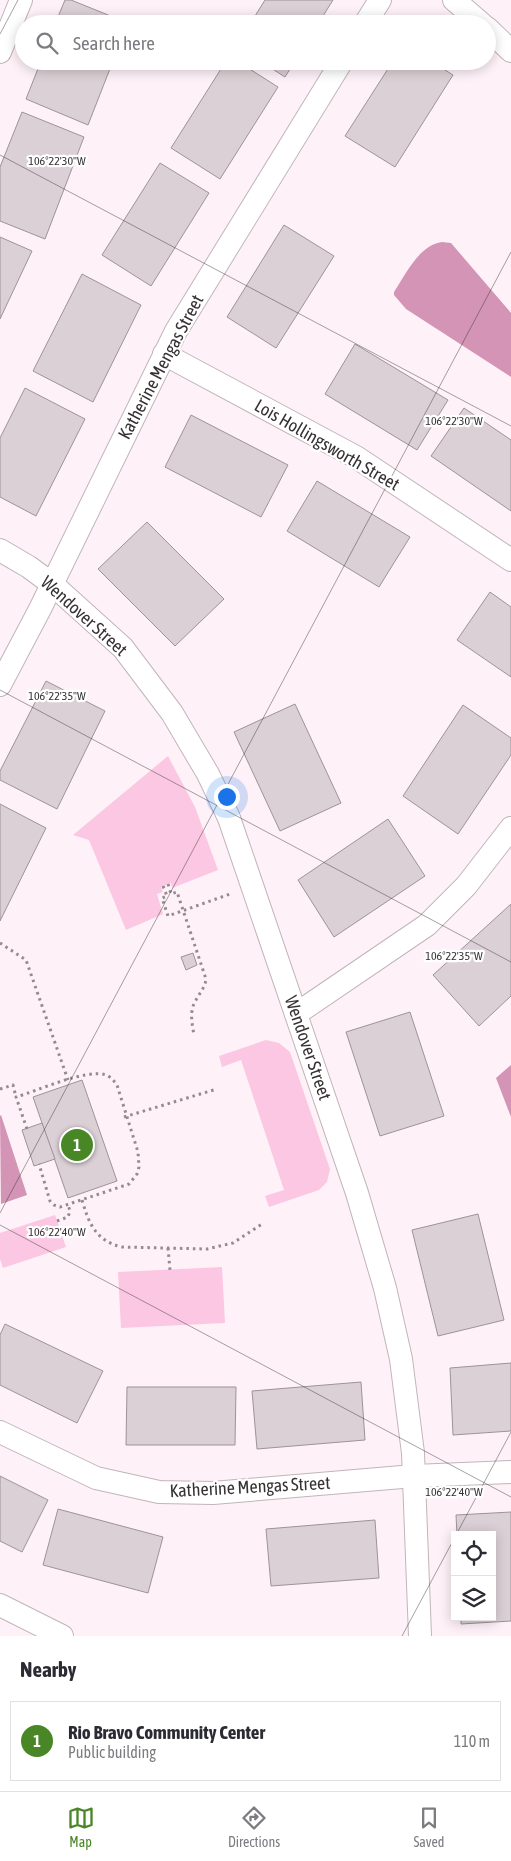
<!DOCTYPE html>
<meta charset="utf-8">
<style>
body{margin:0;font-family:"Asap Condensed",sans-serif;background:#f2f2f3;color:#2b2b33}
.controls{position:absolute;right:15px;bottom:15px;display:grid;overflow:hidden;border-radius:0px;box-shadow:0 2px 12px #0003}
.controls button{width:45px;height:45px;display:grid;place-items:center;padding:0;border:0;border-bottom:1px solid #e1e1e2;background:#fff;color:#2b2b33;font:25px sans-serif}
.you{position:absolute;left:226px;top:796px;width:18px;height:18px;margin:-12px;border:4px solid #fff;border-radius:50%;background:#1a73e8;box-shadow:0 0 0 8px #1a73e833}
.badge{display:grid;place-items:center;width:32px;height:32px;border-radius:50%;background:#498726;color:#fff;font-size:16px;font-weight:700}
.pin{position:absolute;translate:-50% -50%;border:2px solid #fff;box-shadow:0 1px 5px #0006}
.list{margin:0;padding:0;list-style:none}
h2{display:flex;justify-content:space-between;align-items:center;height:65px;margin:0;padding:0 20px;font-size:21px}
h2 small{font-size:16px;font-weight:400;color:#7c7c81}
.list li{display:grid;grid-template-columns:32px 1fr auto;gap:15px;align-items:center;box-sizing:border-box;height:80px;margin:0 10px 10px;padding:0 10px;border:1px solid #e1e1e2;border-radius:0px}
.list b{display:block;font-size:19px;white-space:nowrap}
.list p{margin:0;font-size:16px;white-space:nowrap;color:#7c7c81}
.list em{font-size:16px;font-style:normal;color:#7c7c81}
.icon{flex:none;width:28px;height:28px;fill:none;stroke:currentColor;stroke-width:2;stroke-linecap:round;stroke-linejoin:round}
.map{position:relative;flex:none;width:511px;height:1636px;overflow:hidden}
.search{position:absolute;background:#fff;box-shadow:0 2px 12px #0003;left:15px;right:15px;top:15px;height:55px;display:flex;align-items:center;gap:12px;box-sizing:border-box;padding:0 18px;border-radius:28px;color:#7c7c81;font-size:19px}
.sheet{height:155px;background:#fff}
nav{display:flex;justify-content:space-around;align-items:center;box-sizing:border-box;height:70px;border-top:1px solid #e1e1e2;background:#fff;font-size:14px;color:#7c7c81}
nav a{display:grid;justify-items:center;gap:2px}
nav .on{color:#498726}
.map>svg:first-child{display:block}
.green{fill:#fcc7e2}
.water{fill:#d394b5}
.building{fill:#dbd0d5;stroke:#9d9398}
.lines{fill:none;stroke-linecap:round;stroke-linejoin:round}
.minor-casing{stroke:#c0b5ba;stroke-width:24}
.path{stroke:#938b8f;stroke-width:3;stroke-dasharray:2.5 4;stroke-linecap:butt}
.minor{stroke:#fff;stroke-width:22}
.ticks{fill:none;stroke:#363234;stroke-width:1;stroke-opacity:0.45}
.labels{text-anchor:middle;stroke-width:4.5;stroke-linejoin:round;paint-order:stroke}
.street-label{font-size:18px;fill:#363234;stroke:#fff}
.ticks-label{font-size:12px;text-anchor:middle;fill:#363234;stroke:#fff;stroke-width:4.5;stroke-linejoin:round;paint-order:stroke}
</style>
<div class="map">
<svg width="511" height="1636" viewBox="0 0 511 1636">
<rect width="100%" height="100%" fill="#fef2f8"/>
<g class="green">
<polygon points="168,756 195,807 218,870 172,888 171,883 161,887 163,892 157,894 163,914 126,930 89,840 73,835"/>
<polygon points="266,1040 279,1043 290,1052 330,1169 327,1182 319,1190 269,1207 265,1196 284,1190 241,1060 222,1067 219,1056"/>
<polygon points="55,1215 66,1247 3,1268 0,1259 0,1233"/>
<polygon points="222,1267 225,1323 121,1328 118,1272"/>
</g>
<g class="water">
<path d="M 442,242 L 451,243 L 511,313 L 511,377 L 406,309 L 394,295 L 394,292 C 406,274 419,245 442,242 Z"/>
<polygon points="511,1065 511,1117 496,1078"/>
<polygon points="1,1115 27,1195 1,1204 0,1116"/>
</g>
<g class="building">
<polygon points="65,0 71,0 128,23 55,24"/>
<polygon points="265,0 333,0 318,24 250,24"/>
<polygon points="41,61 113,61 88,125 26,99"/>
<polygon points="226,61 237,61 278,87 220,179 171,148"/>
<polygon points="260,61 295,61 285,77"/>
<polygon points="393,61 431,61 453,75 395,167 345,136"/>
<polygon points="22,112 84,137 45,239 0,221 0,167"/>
<polygon points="160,163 209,193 151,286 102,255"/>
<polygon points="284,225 334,256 276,348 227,317"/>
<polygon points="0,237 32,251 0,319"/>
<polygon points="82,274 141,305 93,402 33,371"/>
<polygon points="355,344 448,400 417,450 325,394"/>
<polygon points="25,388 85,419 36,516 0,497 0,438"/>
<polygon points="464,408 511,440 511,511 431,456"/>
<polygon points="191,415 288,465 261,517 165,467"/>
<polygon points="317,481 410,537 379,587 287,531"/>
<polygon points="147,522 224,599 175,646 98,569"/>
<polygon points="490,592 511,607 511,677 457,640"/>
<polygon points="46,681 105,711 57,809 0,780 0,771"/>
<polygon points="295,704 341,803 280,831 234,732"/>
<polygon points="463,705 511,738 511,755 458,834 403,796"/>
<polygon points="0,804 46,828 0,921"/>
<polygon points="388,819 425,876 334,937 298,880"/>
<polygon points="511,904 511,996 479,1026 433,975"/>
<polygon points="193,953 197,965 186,970 181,957"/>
<polygon points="410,1012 444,1116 380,1136 346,1032"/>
<polygon points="82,1080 117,1181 68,1198 33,1097"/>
<polygon points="42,1123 55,1159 34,1166 22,1130"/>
<polygon points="478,1214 504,1320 438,1336 412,1230"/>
<polygon points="5,1324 103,1371 77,1423 0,1385 0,1335"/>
<polygon points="511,1363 511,1431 453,1435 450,1368"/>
<polygon points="361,1382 365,1440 257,1449 252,1391"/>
<polygon points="127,1387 236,1387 235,1445 126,1445"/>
<polygon points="0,1476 48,1500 22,1552 0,1541"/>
<polygon points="58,1509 163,1537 148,1593 43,1565"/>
<polygon points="511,1512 511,1621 461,1624 461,1617 492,1617 492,1535 457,1535 456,1515"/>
<polygon points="375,1520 379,1578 271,1586 266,1529"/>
</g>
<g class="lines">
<g class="minor-casing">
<g id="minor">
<polyline points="454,0 482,24"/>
<polyline points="365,24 380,0"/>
<polyline points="487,28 511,51"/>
<polyline points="0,52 21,0"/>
<polyline points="164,354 356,457 511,560"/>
<polyline points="0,550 29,567 52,584 123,648 172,713 208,774 229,818 357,1193 385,1288 401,1359 413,1453 420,1636"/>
<polyline points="0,685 40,609 176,331 342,61"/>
<polyline points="296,1014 427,925 466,886 511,828"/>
<polyline points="0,1432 96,1478 159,1492 213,1493 414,1476 511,1472"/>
<polyline points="0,1605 62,1636"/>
</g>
</g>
<g class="path">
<path d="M 168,884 L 171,894 L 177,892 L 206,979 C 205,988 200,992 196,1000 C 189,1011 192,1023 194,1035"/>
<polyline points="163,886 167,896 162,898 168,916 230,894"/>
<polyline points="0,943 26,960 68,1080"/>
<polyline points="0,1089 13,1085 16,1097"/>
<polyline points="124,1117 217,1089"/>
<path d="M 27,1129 L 16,1097 C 37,1091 87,1068 106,1075 C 111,1077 114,1081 117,1085 L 138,1152 L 139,1167 L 137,1174 L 129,1184 L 60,1207 L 54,1205 L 50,1201 L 39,1164"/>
<path d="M 82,1200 C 89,1224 96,1241 122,1247 L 207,1249 L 233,1243 L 262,1224"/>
<polyline points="57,1221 68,1217 70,1211 68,1205"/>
<polyline points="168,1248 170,1270"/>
</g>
<use href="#minor" class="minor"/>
</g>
<path class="ticks" d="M 0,34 L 18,0M 0,155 L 511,426M 0,690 L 511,962M 0,1213 L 511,252M 0,1225 L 511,1497M 456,1535 L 511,1432M 402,1636 L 455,1537"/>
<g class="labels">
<g class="street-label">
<text transform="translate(161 367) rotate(-62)" y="6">Katherine Mengas Street</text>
<text transform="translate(327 445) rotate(30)" y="6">Lois Hollingsworth Street</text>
<text transform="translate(84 616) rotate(42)" y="6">Wendover Street</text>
<text transform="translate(308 1048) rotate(71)" y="6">Wendover Street</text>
<text transform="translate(250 1487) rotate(-3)" y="6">Katherine Mengas Street</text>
</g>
</g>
<g class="ticks-label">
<text x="57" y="165">106°22'30"W</text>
<text x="454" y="425">106°22'30"W</text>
<text x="57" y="700">106°22'35"W</text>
<text x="454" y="960">106°22'35"W</text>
<text x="57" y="1236">106°22'40"W</text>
<text x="454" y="1496">106°22'40"W</text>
</g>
</svg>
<div class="controls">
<button><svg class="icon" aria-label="locate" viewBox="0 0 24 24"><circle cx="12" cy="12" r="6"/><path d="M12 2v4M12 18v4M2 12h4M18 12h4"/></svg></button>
<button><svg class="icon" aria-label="layers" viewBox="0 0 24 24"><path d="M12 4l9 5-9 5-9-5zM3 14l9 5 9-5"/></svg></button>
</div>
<div class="you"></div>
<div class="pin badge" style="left:77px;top:1145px">1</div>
<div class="search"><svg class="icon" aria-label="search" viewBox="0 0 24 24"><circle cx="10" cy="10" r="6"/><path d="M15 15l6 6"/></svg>Search here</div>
</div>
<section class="sheet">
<h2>Nearby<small></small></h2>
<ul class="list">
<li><span class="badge">1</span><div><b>Rio Bravo Community Center</b><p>Public building</p></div><em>110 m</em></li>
</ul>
</section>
<nav>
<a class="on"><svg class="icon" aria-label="map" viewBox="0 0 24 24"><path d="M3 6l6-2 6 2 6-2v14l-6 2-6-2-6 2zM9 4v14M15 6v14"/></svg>Map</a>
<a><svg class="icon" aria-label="directions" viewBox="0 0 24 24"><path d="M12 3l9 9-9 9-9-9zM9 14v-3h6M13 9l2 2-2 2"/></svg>Directions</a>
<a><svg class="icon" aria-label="saved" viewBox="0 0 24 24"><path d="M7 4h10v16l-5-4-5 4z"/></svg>Saved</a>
</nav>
